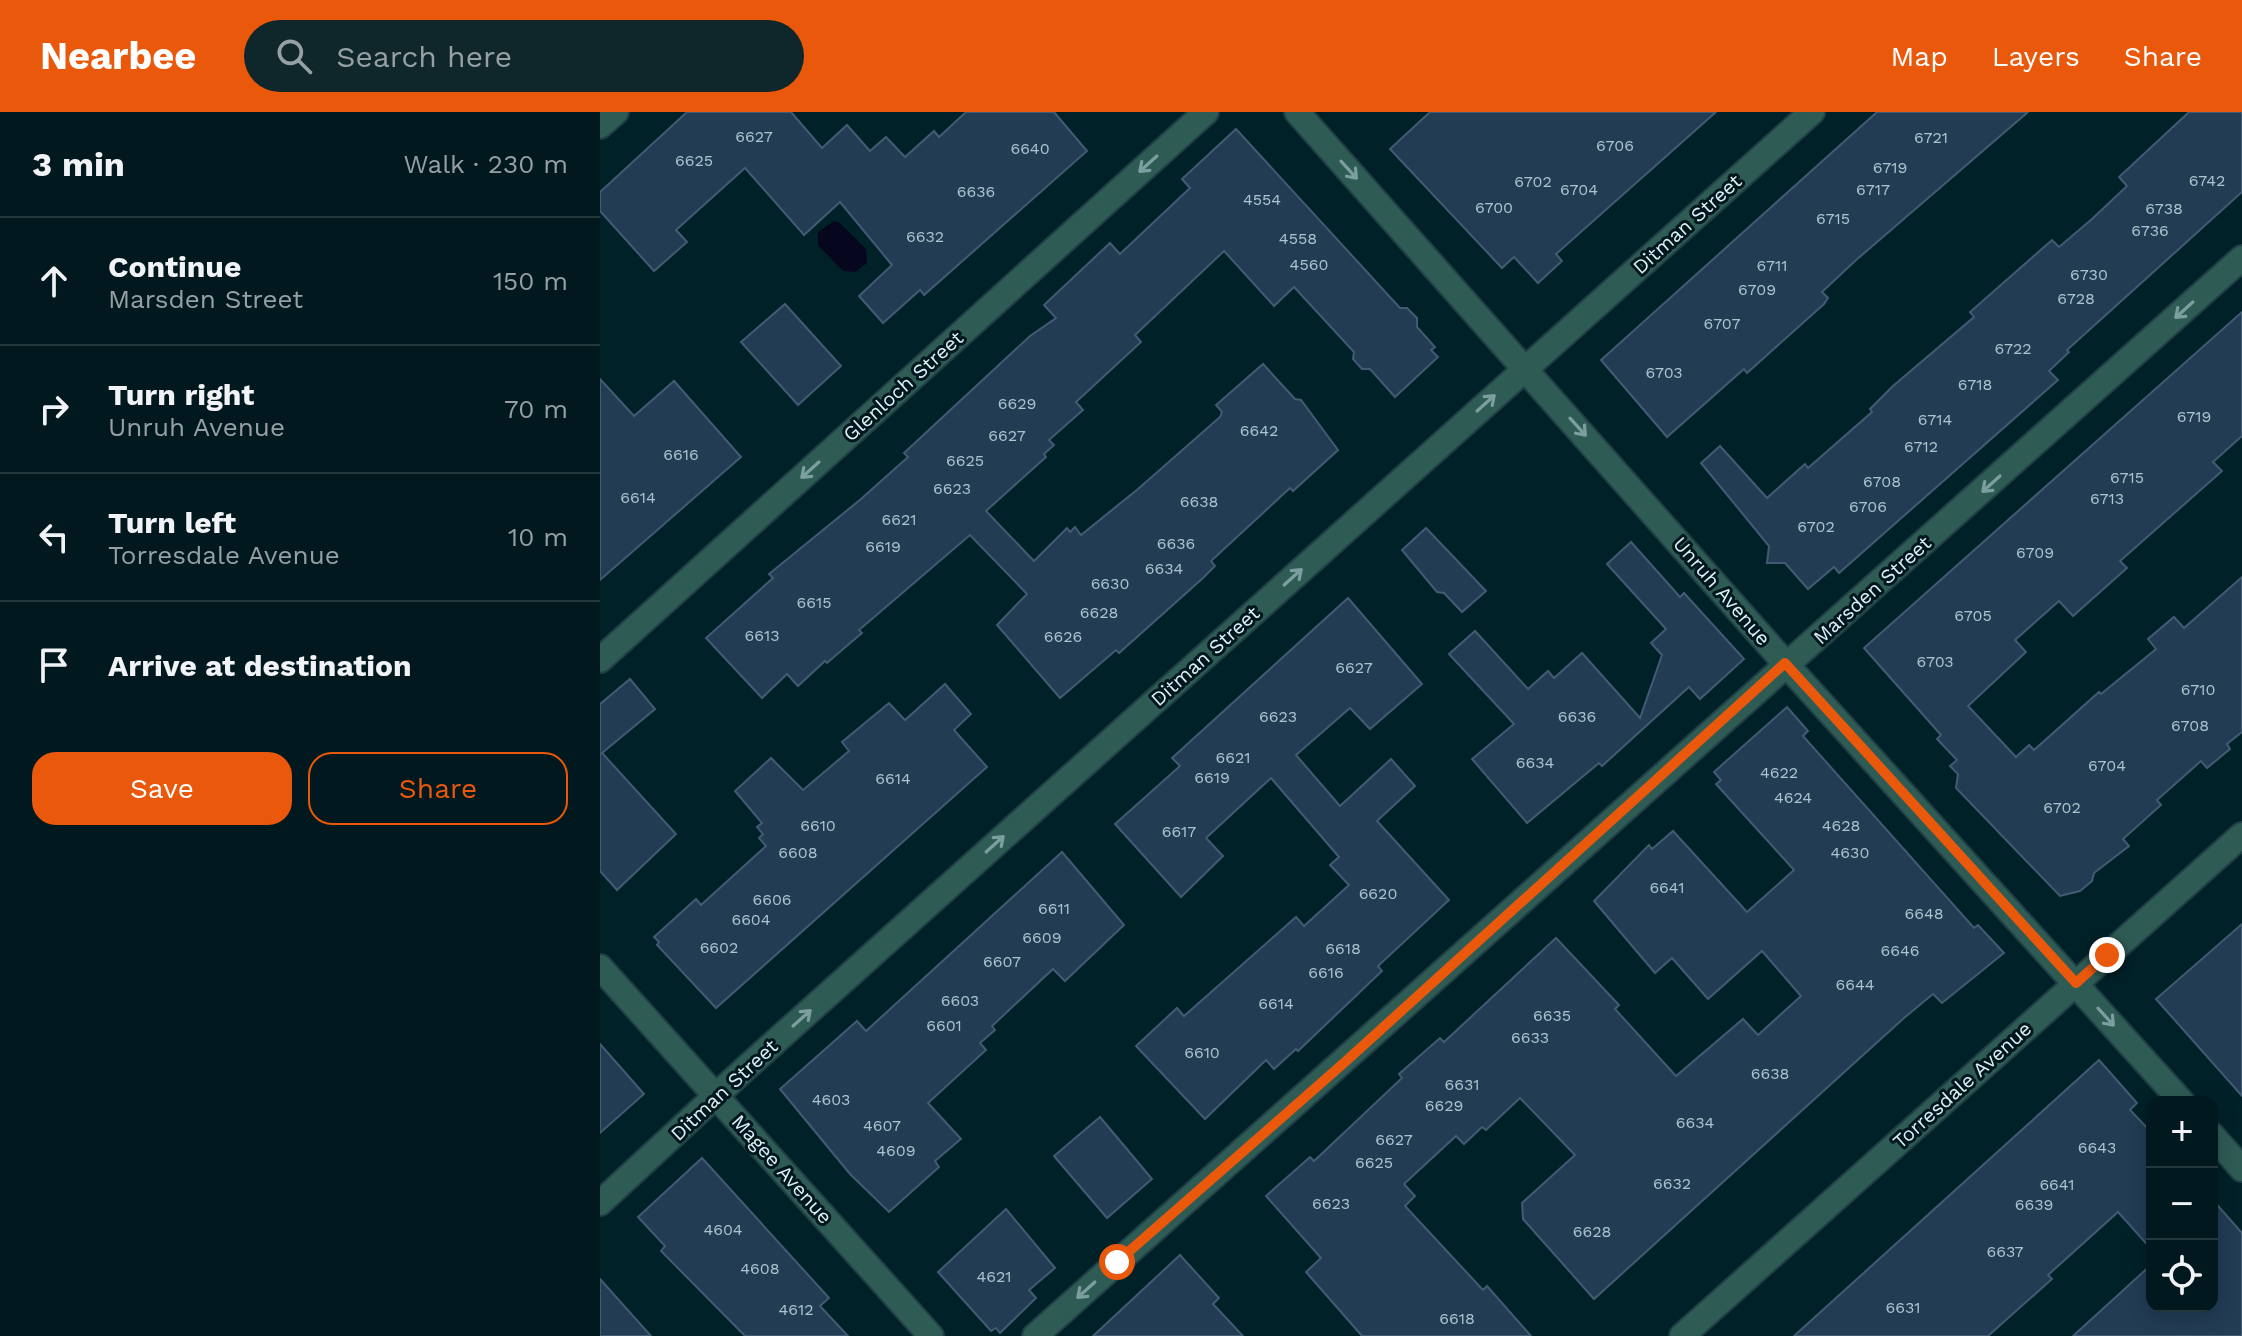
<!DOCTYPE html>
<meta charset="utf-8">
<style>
body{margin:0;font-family:"Work Sans",sans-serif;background:#0f262b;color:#f1f3f6}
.controls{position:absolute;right:24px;bottom:24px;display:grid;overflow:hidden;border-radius:16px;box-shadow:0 4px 20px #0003}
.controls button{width:72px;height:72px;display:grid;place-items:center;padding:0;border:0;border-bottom:2px solid #23383c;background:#01191e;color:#f1f3f6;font:40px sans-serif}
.stop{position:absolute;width:24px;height:24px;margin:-18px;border:6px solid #ea580c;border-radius:50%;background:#fff}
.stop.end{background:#ea580c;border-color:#fff;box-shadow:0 2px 8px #0008}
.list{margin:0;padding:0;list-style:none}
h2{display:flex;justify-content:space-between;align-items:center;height:104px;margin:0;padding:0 32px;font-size:34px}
h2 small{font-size:26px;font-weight:400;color:#96a0a4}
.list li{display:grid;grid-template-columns:52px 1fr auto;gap:24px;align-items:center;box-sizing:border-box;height:128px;padding:0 32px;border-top:2px solid #23383c}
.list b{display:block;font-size:30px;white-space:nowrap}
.list p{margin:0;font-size:26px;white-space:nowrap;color:#96a0a4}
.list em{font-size:26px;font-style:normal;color:#96a0a4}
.actions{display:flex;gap:16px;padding:24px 32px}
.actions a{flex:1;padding:18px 0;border:2px solid #ea580c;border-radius:24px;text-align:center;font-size:28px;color:#ea580c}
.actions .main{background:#ea580c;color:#fff}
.icon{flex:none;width:44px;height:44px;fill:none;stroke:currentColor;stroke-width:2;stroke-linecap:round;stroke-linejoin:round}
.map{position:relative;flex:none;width:1642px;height:1224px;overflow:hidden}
header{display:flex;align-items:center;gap:48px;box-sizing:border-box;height:112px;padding:0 40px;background:#ea580c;color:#fff}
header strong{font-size:38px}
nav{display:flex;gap:44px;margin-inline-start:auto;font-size:28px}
.search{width:560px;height:72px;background:#0f262b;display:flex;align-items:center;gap:20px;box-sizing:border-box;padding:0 28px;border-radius:44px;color:#96a0a4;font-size:30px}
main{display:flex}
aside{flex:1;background:#01191e}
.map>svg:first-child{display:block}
.water{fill:#06061e}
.building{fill:#223c54;stroke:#425b72;stroke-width:2}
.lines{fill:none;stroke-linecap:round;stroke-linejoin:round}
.minor-casing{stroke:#203e45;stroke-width:28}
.minor{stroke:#2f5b55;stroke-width:24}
.oneway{stroke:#7c9e9e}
.route{stroke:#ea580c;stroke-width:10}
.labels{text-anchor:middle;stroke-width:6;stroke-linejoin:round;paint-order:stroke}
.number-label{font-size:16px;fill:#adc4ce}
.street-label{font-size:20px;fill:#dbf1f7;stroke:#00171e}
</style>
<header>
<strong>Nearbee</strong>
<div class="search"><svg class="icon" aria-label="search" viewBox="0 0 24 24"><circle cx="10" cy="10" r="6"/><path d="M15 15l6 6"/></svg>Search here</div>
<nav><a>Map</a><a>Layers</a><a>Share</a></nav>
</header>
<main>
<aside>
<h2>3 min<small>Walk · 230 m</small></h2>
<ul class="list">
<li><svg class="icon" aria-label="ahead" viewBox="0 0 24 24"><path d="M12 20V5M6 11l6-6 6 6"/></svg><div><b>Continue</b><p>Marsden Street</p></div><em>150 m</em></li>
<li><svg class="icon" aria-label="right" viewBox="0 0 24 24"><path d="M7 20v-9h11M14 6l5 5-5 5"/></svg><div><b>Turn right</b><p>Unruh Avenue</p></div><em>70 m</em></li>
<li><svg class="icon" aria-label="left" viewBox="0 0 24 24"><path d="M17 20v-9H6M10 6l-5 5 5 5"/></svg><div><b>Turn left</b><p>Torresdale Avenue</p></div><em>10 m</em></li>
<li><svg class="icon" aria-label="arrive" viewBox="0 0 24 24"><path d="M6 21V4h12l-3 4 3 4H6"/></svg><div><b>Arrive at destination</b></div></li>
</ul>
<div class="actions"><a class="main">Save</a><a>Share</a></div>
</aside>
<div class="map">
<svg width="1642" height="1224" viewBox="0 0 1642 1224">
<rect width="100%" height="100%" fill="#012128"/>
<polygon class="water" points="234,109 240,111 266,137 267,151 256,160 243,159 218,133 218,120"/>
<g class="building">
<polygon points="87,0 191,0 222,36 247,13 270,39 286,25 305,45 334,19 339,25 366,0 454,0 487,39 324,183 320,178 283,211 259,184 292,153 240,90 204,123 145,56 76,118 87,130 54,159 0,99 0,80"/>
<polygon points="830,0 1116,0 956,142 962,149 938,171 914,145 902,156 790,37"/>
<polygon points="1277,0 1428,0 1255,149 1222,180 1228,186 1224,192 1147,261 1144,257 1067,325 1001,248"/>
<polygon points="1589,0 1642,0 1642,80 1467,238 1469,240 1449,259 1458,268 1239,461 1234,455 1208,477 1185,451 1167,451 1169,434 1101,351 1120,334 1167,386 1205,352 1208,356 1272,300 1270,297 1293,274 1374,205 1370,200 1452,128 1459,135 1492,107 1527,74 1519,65"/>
<polygon points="636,17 800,196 807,196 817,206 817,215 835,235 831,238 838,245 795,285 770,257 762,257 753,247 754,240 694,175 674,194 624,139 535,223 541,230 476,290 483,298 449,328 454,333 444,342 446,345 386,399 434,449 467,416 470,420 475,415 481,423 538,377 620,305 622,300 616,293 663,252 695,287 701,288 738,338 693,379 690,376 611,449 615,454 603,466 519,541 516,538 460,586 397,513 427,482 370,423 259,518 262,521 227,551 225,549 198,574 187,562 162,586 106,526 173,466 169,462 261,387 308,345 304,341 430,224 456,206 444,193 510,131 520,142 590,76 582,67"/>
<polygon points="185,192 241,254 198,293 141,230"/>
<polygon points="1642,200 1642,324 1613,350 1622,359 1520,449 1527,456 1473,504 1459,489 1415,528 1426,540 1368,594 1416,645 1429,633 1434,638 1499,580 1501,582 1556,537 1548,527 1574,505 1584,516 1642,465 1642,620 1627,632 1630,637 1607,656 1601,649 1557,688 1561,693 1523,727 1529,734 1494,761 1492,769 1480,779 1460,784 1356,676 1358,662 1350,654 1357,648 1337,627 1341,623 1264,536"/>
<polygon points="0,267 34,304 74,269 141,345 0,468"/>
<polygon points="826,416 886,479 862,500 844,481 837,480 802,438"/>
<polygon points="1031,430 1080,485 1084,481 1144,547 1100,587 1089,575 1002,654 999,651 927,711 872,647 914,612 849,542 875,519 928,577 948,559 954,566 982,541 1040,606 1062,543 1051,531 1066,517 1007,452"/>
<polygon points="748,486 822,572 770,617 750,596 696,643 740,694 791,647 815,674 777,709 849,788 778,854 782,859 698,939 696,937 674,957 666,948 605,1007 536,934 577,896 584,904 696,805 704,814 749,773 730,753 739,745 671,666 606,726 623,744 581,785 515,712 580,654 572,646"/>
<polygon points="30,567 55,597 2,641 76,722 17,778 0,759 0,592"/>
<polygon points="345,572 371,602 354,618 387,655 116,896 57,833 59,830 54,825 96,787 101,793 166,734 159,726 163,722 157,715 162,711 135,679 171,646 203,678 249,639 242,630 289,591 305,608"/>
<polygon points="1187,595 1208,619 1203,624 1374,816 1378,813 1404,841 1342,891 1333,882 1304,906 994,1187 923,1107 922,1091 975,1043 920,986 886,1018 882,1015 864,1032 856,1024 804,1072 815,1084 805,1094 883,1178 887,1174 931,1224 762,1224 706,1160 721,1146 666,1084 710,1045 714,1049 802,966 799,962 840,926 844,930 956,826 1019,893 1015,897 1076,964 1143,907 1158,923 1201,884 1162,839 1108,887 1072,846 1055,861 994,789 1049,733 1052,737 1073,719 1147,800 1194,758 1116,672 1121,668 1114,660"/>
<polygon points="462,740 524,813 465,869 453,857 392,914 395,918 380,931 386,938 328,991 361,1027 335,1049 339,1055 289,1100 250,1062 180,977 257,909 266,919"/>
<polygon points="1642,812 1642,984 1556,887"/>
<polygon points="0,932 44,982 0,1021"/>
<polygon points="1499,948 1537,991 1530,998 1552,1021 1552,1138 1518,1100 1448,1163 1452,1167 1388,1224 1194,1224"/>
<polygon points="500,1005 552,1067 507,1106 454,1044"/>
<polygon points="102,1046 229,1186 220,1194 248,1224 145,1224 61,1139 65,1134 38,1105"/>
<polygon points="1612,1087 1642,1121 1642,1224 1473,1224 1552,1152 1552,1194 1612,1194"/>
<polygon points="406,1097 455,1156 429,1178 436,1186 400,1221 396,1216 391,1219 338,1160"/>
<polygon points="580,1143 619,1186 613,1192 643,1224 493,1224"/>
<polygon points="0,1167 51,1224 0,1224"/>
</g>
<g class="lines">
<g class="minor-casing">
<g id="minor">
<polyline points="697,0 1185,551 1582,990"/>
<polyline points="0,14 16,0"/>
<polyline points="0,548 606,0"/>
<polyline points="0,855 331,1224"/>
<polyline points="1612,1023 1642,1057"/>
<polyline points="0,1091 146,956 1212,0"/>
<polyline points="435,1224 1642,146"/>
<polyline points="1082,1224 1642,723"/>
</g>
</g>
<use href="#minor" class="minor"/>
</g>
<defs><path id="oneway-shaft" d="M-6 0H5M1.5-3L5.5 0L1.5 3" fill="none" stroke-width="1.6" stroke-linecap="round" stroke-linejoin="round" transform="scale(2)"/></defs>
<g class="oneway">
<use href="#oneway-shaft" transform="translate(548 52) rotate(138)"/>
<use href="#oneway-shaft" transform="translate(749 58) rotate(48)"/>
<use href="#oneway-shaft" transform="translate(1584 198) rotate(138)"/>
<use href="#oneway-shaft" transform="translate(886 291) rotate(-42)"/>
<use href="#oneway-shaft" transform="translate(978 315) rotate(48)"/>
<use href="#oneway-shaft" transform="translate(210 358) rotate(138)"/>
<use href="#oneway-shaft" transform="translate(1391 372) rotate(138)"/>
<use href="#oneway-shaft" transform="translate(693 465) rotate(-42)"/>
<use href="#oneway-shaft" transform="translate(395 732) rotate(-42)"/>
<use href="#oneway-shaft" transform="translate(1506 905) rotate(48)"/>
<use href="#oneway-shaft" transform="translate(202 906) rotate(-42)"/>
<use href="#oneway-shaft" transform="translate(486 1178) rotate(138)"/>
</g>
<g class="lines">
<polyline class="route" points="517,1150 745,950 1185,551 1476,871 1507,843"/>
</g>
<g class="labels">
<g class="number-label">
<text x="154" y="30">6627</text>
<text x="1331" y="31">6721</text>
<text x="1015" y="39">6706</text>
<text x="430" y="42">6640</text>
<text x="94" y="54">6625</text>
<text x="1290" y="61">6719</text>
<text x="1607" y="74">6742</text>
<text x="933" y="75">6702</text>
<text x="979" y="83">6704</text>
<text x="1273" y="83">6717</text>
<text x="376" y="85">6636</text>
<text x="662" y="93">4554</text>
<text x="894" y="101">6700</text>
<text x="1564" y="102">6738</text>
<text x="1233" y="112">6715</text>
<text x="1550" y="124">6736</text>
<text x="325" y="130">6632</text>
<text x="698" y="132">4558</text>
<text x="709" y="158">4560</text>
<text x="1172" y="159">6711</text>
<text x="1489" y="168">6730</text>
<text x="1157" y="183">6709</text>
<text x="1476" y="192">6728</text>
<text x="1122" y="217">6707</text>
<text x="1413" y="242">6722</text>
<text x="1064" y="266">6703</text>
<text x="1375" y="278">6718</text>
<text x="417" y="297">6629</text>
<text x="1594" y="310">6719</text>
<text x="1335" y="313">6714</text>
<text x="659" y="324">6642</text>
<text x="407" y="329">6627</text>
<text x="1321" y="340">6712</text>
<text x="81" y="348">6616</text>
<text x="365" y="354">6625</text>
<text x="1527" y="371">6715</text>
<text x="1282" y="375">6708</text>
<text x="352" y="382">6623</text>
<text x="38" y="391">6614</text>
<text x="1507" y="392">6713</text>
<text x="599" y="395">6638</text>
<text x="1268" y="400">6706</text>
<text x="299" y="413">6621</text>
<text x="1216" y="420">6702</text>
<text x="576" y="437">6636</text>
<text x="283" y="440">6619</text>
<text x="1435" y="446">6709</text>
<text x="564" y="462">6634</text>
<text x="510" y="477">6630</text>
<text x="214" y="496">6615</text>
<text x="499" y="506">6628</text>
<text x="1373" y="509">6705</text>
<text x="162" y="529">6613</text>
<text x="463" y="530">6626</text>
<text x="1335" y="555">6703</text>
<text x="754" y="561">6627</text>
<text x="1598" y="583">6710</text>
<text x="678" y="610">6623</text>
<text x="977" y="610">6636</text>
<text x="1590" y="619">6708</text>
<text x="633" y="651">6621</text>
<text x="935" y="656">6634</text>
<text x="1507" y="659">6704</text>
<text x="1179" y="666">4622</text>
<text x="612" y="671">6619</text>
<text x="293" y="672">6614</text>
<text x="1193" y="691">4624</text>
<text x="1462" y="701">6702</text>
<text x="218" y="719">6610</text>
<text x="1241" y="719">4628</text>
<text x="579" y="725">6617</text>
<text x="198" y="746">6608</text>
<text x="1250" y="746">4630</text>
<text x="1067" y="781">6641</text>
<text x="778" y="787">6620</text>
<text x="172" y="793">6606</text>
<text x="454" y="802">6611</text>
<text x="1324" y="807">6648</text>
<text x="151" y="813">6604</text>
<text x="442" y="831">6609</text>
<text x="119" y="841">6602</text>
<text x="743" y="842">6618</text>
<text x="1300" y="844">6646</text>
<text x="402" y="855">6607</text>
<text x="726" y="866">6616</text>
<text x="1255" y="878">6644</text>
<text x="360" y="894">6603</text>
<text x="676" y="897">6614</text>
<text x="952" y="909">6635</text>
<text x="344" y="919">6601</text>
<text x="930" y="931">6633</text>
<text x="602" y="946">6610</text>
<text x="1170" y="967">6638</text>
<text x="862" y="978">6631</text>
<text x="231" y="993">4603</text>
<text x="844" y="999">6629</text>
<text x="1095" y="1016">6634</text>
<text x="282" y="1019">4607</text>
<text x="794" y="1033">6627</text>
<text x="1497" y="1041">6643</text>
<text x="296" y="1044">4609</text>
<text x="774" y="1056">6625</text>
<text x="1072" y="1077">6632</text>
<text x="1457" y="1078">6641</text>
<text x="731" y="1097">6623</text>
<text x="1434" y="1098">6639</text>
<text x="123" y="1123">4604</text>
<text x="992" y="1125">6628</text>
<text x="1405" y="1145">6637</text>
<text x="160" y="1162">4608</text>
<text x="394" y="1170">4621</text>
<text x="1303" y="1201">6631</text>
<text x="196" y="1203">4612</text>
<text x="857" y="1212">6618</text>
</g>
<g class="street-label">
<text transform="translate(1087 112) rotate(-42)" y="7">Ditman Street</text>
<text transform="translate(303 274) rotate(-42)" y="7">Glenloch Street</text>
<text transform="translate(1272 478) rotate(-42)" y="7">Marsden Street</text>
<text transform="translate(1122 479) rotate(49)" y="7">Unruh Avenue</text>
<text transform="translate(605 544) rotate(-42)" y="7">Ditman Street</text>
<text transform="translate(1362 973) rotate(-42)" y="7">Torresdale Avenue</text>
<text transform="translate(124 978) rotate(-43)" y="7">Ditman Street</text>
<text transform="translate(182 1057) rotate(48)" y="7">Magee Avenue</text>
</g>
</g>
</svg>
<div class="controls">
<button>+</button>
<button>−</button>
<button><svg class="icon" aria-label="locate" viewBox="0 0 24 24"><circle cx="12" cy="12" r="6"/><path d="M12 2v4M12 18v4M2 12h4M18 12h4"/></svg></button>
</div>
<div class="stop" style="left:517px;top:1150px"></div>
<div class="stop end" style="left:1507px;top:843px"></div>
</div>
</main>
